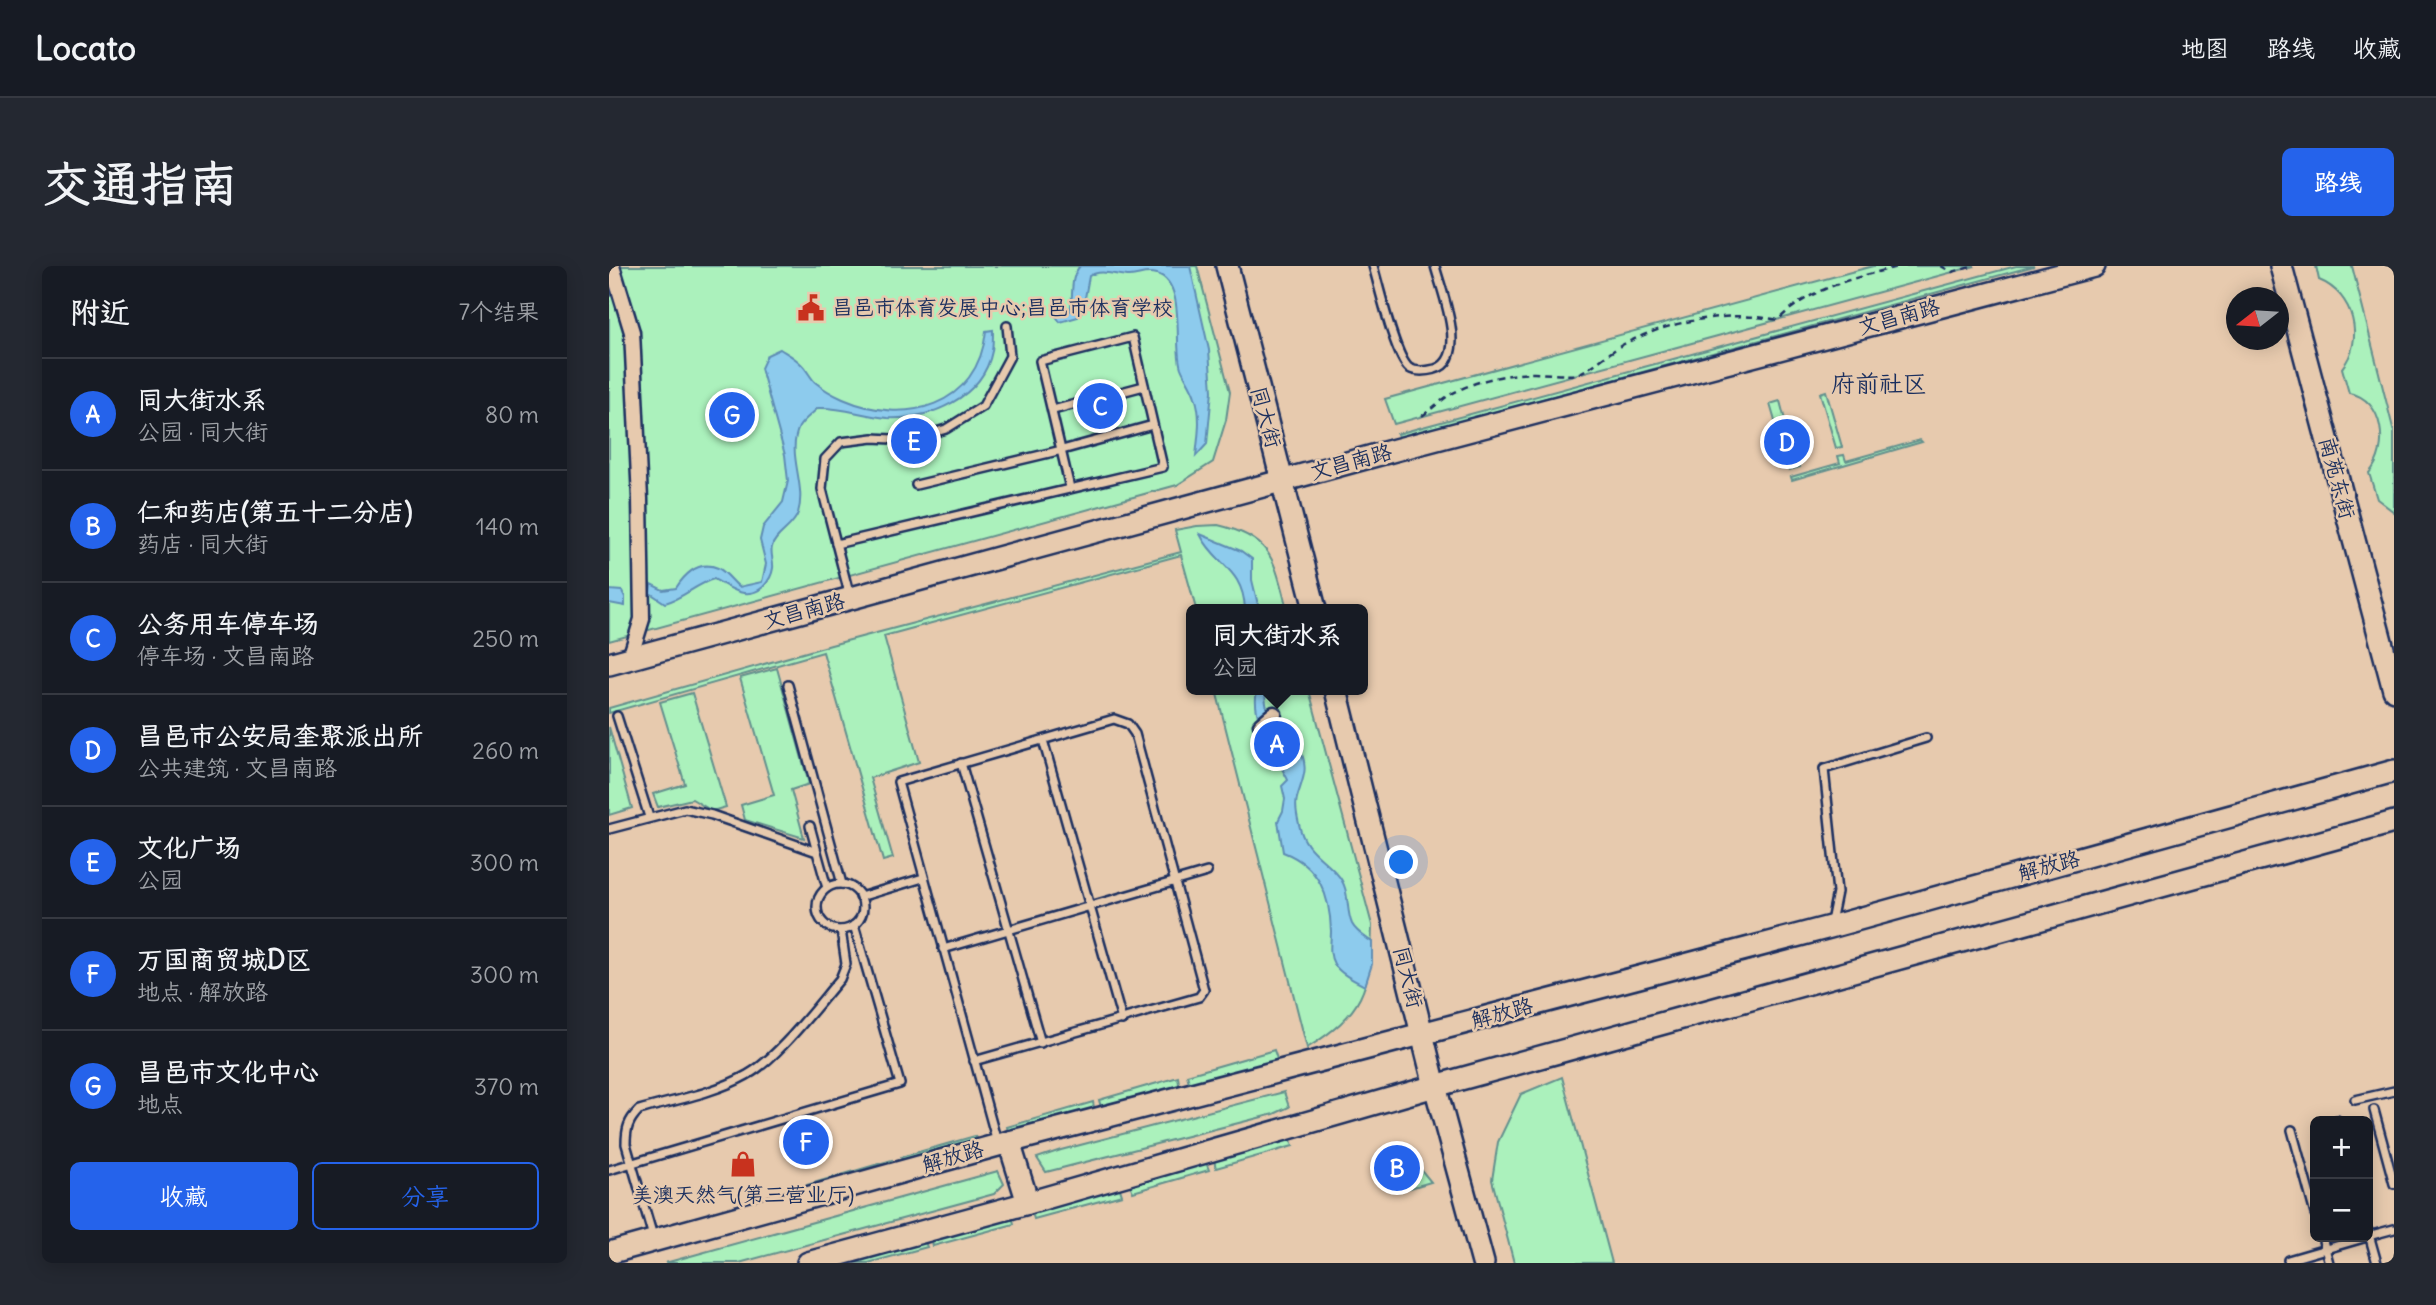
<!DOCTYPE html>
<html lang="zh">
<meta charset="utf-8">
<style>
body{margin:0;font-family:Delius,"LXGW WenKai TC",sans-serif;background:#242831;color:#f1f3f6}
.controls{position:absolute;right:21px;bottom:21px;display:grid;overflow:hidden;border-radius:10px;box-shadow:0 4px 18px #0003}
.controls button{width:63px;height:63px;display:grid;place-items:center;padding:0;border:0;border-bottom:2px solid #363941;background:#171b24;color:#f1f3f6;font:35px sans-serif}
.compass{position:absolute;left:1617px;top:21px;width:63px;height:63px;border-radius:50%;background:#171b24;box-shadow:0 4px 18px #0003;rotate:253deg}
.you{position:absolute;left:793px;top:597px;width:24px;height:24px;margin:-18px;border:5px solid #fff;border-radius:50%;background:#1a73e8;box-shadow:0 0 0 10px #1a73e833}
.badge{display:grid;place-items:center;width:46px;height:46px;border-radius:50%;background:#2563eb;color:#fff;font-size:23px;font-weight:700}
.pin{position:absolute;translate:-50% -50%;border:4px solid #fff;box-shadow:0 2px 7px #0006}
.popup{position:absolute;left:577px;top:338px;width:182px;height:91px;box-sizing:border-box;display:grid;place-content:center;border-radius:10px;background:#171b24;filter:drop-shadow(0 2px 5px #0005);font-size:23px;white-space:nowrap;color:#9ea1a6}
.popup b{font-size:26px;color:#f1f3f6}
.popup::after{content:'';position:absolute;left:50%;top:100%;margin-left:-14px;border:14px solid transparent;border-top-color:#171b24}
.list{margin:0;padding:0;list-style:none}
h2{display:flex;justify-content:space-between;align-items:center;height:91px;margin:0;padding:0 28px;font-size:30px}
h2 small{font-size:23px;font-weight:400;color:#9ea1a6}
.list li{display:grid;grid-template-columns:46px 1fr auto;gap:21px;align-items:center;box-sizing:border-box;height:112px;padding:0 28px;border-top:2px solid #363941}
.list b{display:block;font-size:26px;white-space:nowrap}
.list p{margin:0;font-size:23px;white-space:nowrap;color:#9ea1a6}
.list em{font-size:23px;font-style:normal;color:#9ea1a6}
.actions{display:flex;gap:14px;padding:21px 28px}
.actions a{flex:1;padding:16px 0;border:2px solid #2563eb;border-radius:10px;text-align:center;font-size:24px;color:#2563eb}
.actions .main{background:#2563eb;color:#fff}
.map{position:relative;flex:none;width:1785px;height:997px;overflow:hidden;border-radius:10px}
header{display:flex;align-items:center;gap:42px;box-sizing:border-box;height:98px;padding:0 35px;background:#171b24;border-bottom:2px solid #363941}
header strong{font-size:33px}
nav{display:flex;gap:38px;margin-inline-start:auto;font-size:24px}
.intro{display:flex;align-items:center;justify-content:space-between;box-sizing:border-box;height:168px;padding:0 42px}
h1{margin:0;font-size:49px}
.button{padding:18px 32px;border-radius:10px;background:#2563eb;color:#fff;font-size:24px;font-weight:700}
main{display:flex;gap:42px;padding:0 42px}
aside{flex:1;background:#171b24;border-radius:10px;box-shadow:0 4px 18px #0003}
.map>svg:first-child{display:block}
.green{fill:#abf1bc;stroke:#63908d;stroke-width:2}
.water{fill:#8dcbed;stroke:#5f8db4;stroke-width:2}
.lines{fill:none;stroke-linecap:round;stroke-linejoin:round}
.lane-casing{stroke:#1b2f5e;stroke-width:12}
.street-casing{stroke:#1b2f5e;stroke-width:19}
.secondary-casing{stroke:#1b2f5e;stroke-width:26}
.path{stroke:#1b2f5e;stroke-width:2.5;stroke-dasharray:7 5;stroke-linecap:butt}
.lane{stroke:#e7caae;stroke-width:7}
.street{stroke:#e7caae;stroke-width:14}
.secondary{stroke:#e7caae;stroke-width:21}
.labels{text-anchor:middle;stroke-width:5;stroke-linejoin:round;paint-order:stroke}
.poi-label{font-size:21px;fill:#1b2f5e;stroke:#e7caae;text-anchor:start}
.street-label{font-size:21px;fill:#1b2f5e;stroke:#e7caae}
.quarter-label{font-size:24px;fill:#1b2f5e;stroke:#e7caae}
</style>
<header>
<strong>Locato</strong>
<nav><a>地图</a><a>路线</a><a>收藏</a></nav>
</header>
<div class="intro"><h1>交通指南</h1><a class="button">路线</a></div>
<main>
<aside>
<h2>附近<small>7个结果</small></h2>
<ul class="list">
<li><span class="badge">A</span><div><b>同大街水系</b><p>公园 · 同大街</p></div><em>80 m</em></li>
<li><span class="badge">B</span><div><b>仁和药店(第五十二分店)</b><p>药店 · 同大街</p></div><em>140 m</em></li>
<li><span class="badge">C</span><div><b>公务用车停车场</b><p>停车场 · 文昌南路</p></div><em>250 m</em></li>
<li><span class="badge">D</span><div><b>昌邑市公安局奎聚派出所</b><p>公共建筑 · 文昌南路</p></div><em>260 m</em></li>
<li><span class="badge">E</span><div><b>文化广场</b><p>公园</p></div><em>300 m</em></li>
<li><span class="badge">F</span><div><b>万国商贸城D区</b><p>地点 · 解放路</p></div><em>300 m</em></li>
<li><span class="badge">G</span><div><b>昌邑市文化中心</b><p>地点</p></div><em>370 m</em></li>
</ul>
<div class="actions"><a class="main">收藏</a><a>分享</a></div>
</aside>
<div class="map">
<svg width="1785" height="997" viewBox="0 0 1785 997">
<rect width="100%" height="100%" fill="#e7caae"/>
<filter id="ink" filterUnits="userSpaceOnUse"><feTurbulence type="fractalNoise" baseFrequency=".0143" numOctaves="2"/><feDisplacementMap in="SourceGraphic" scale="14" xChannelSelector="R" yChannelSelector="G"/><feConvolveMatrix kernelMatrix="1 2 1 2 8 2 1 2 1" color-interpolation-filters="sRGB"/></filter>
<g filter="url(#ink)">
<g class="green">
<polygon points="0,0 588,0 621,126 617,154 604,196 568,219 0,375"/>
<polygon points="1264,0 1366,0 785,158 776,133"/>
<polygon points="1407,0 1425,0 790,172 788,168"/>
<path d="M 1707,0 L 1743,0 L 1785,166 L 1785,246 L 1768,233 L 1760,207 C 1781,183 1775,133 1740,127 L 1733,102 C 1756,74 1745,28 1710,14 Z"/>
<polygon points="1217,125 1233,181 1227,182 1211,127"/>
<polygon points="1171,135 1177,158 1168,162 1161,138"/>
<polygon points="1311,174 1313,176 1183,214 1182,211 1231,197 1229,190 1235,189 1237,195"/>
<polygon points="1184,179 1191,201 1180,204 1174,182"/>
<path d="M 609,259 C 664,272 665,294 678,343 L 587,343 L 572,289 L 275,370 L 310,496 L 261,512 L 284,592 L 274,595 L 214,386 L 0,447 L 0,442 L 222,379 L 572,286 L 566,264 L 588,260 Z"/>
<polygon points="168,402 200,518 182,524 195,572 136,554 132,539 165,529 131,412"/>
<path d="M 607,424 L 700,424 L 763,659 C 762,724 754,747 698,782 Z"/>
<polygon points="83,427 117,541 103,545 83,533 49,541 44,528 76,518 51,436"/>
<polygon points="0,461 23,542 0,549"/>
<polygon points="665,784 669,796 581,820 578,809"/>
<polygon points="569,811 571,824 493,845 490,834"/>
<polygon points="953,811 1003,997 905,997 883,914 889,876 912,828"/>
<polygon points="675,826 680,841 665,848 437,906 428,892 452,884"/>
<polygon points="484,836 486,847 400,871 398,861"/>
<polygon points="366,870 369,880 295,901 292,891"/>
<polygon points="681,871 684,880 607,902 604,891"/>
<polygon points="786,880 797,885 822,916 801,922"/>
<polygon points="283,894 286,904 191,930 188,922"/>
<polygon points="596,894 600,904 524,926 520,916"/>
<polygon points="389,905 395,918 385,928 130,997 56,997"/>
<polygon points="509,917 513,929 425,953 422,943"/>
<polygon points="403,949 405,958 324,980 322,971"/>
<polygon points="315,973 318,981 259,997 237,997"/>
</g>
<g class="water">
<path d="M 471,0 L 581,0 L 600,84 L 603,125 L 598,178 L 587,190 C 589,171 593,150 586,131 C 583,121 576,112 572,102 C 564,80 578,17 548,8 C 538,5 531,9 521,10 C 507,10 493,2 480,10 L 474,43 L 469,51 L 451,56 L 447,50 L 461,45 C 465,30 460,12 471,0 Z"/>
<path d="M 384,64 C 384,71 384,78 383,85 C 374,132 320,154 278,152 C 253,150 235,141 209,142 C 203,148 194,154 190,161 C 177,188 198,219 189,247 C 185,261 165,269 163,281 C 161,288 165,295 164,302 C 163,310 159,316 154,321 C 138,335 120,322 105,313 C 87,318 75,332 56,337 L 41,327 L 42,318 L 54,324 L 67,322 C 76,308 90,294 109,302 C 116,305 124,316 130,321 L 153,316 L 157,298 L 151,274 L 154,261 L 174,236 L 179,215 L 176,189 L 152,102 L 158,89 L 171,83 C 179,88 187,92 193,99 C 198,104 201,111 206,116 C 213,122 225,129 234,133 C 296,160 369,141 377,65 Z"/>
<path d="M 591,268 L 632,285 L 643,293 L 643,314 L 650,343 L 636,343 C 634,302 606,299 591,268 Z"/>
<polygon points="0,324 13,325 16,331 16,340 0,337"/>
<path d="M 648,424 L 657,424 C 654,438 662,457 673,467 C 680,473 687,477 692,486 C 700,504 693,514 688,532 C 686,539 688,550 690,558 C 695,584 712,590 728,608 C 742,623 736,642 743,658 C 747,666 756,671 763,676 L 763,698 L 756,720 C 746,715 731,708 725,698 C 719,688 722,676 722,665 C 721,629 710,600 674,586 L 669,555 L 674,545 L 676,533 L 673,520 L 679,514 C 666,488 641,453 648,424 Z"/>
</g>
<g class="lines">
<g class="lane-casing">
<g id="lane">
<path d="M 764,0 C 770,20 786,91 800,102 C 808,107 818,105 826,103 C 861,93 832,24 826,0"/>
<polyline points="444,144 535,120"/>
<polyline points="307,219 453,184 544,159"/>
<polyline points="227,278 554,201 524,71 431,95 461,222"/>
<polyline points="241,331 213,223 216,193 232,176 264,172 302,174 337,163 374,140 401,90 398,60"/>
<polyline points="179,419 233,618"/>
<polyline points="8,450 40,551"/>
<polyline points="434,474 513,754"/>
<polyline points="352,497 432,777"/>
<polyline points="201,560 208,586"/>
<polyline points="0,563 76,543 103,549 208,586 218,622"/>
<circle cx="231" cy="641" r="23"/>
<polyline points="251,631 314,612"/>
<polyline points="1222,656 1228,626 1215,503 1317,472"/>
<polyline points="334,683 598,606"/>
<polyline points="365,795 590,731 595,724 526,468 519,458 505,453 289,516 388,876"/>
<polyline points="1746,834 1785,825"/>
<polyline points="1765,844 1785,918"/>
<polyline points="1728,854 1728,855"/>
<polyline points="1683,864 1706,948"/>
<polyline points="0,904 291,818 245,659"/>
<polyline points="1759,965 1768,997"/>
<polyline points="1759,970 1785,963"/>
<polyline points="1713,971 1720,997"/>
<path d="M 45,974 L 17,878 C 17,863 19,855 30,844 C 66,834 106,827 138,809 C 168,793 207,741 231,713 L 237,698 L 232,664"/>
<polyline points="1679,994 1758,971"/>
</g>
</g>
<g class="street-casing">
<g id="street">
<polyline points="3,0 23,66 31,233 33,353 21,392"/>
<polyline points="652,459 665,448"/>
</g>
</g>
<g class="secondary-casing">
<g id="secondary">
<polyline points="618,0 706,343"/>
<polyline points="1672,0 1785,424"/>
<polyline points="0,398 786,184 1485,0"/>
<polyline points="727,424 826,820 874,997"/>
<polyline points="400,876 419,937"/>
<polyline points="0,987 400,876 1221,661 1785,505"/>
<polyline points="199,997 419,937 826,820 1785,556"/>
</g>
</g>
<g class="path">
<polyline points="1332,0 1343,6 1366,0"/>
<path d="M 813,150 C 824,142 835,131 848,125 C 872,113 898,108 925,107 C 934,107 962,110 968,108 C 982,103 999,87 1013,79 C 1059,55 1118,44 1169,54 C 1202,21 1248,11 1292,0"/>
</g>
<use href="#lane" class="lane"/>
<use href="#street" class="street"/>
<use href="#secondary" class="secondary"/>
</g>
</g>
<defs>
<g id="civic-bare" transform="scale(2.1)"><path d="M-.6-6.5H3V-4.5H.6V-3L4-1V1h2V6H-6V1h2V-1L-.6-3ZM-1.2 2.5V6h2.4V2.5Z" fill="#c8321e" stroke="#e7caae" stroke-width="2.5" paint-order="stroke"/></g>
<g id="shop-bare" transform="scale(2.1)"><path d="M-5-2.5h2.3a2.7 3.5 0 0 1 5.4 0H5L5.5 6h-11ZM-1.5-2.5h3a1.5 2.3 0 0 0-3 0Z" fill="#c8321e" stroke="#e7caae" stroke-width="2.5" paint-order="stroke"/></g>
</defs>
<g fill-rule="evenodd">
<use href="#civic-bare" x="202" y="42"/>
<use href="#shop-bare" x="134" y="898"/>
</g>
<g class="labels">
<g class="poi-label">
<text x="223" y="49">昌邑市体育发展中心;昌邑市体育学校</text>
<text x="134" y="936" text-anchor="middle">美澳天然气(第三营业厅)</text>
</g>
<g class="street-label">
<text transform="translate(1290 51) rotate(-15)" y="7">文昌南路</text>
<text transform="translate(657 151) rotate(75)" y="7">同大街</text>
<text transform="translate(742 196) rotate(-15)" y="7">文昌南路</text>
<text transform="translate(1728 212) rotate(75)" y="7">南苑东街</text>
<text transform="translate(195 345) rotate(-15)" y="7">文昌南路</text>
<text transform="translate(1440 600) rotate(-15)" y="7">解放路</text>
<text transform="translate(799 711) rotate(76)" y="7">同大街</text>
<text transform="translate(893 747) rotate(-15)" y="7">解放路</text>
<text transform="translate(344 891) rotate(-16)" y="7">解放路</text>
</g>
<g class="quarter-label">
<text x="1270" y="126">府前社区</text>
</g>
</g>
</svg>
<div class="controls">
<button>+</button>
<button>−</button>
</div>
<svg class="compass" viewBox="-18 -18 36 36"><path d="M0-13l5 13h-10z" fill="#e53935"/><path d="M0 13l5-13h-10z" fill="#9ea1a6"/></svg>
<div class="you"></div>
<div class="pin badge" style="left:668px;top:478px">A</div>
<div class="popup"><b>同大街水系</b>公园</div>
<div class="pin badge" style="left:788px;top:902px">B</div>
<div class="pin badge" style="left:491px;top:140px">C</div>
<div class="pin badge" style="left:1178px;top:176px">D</div>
<div class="pin badge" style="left:305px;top:175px">E</div>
<div class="pin badge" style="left:197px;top:876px">F</div>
<div class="pin badge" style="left:123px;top:149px">G</div>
</div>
</main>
